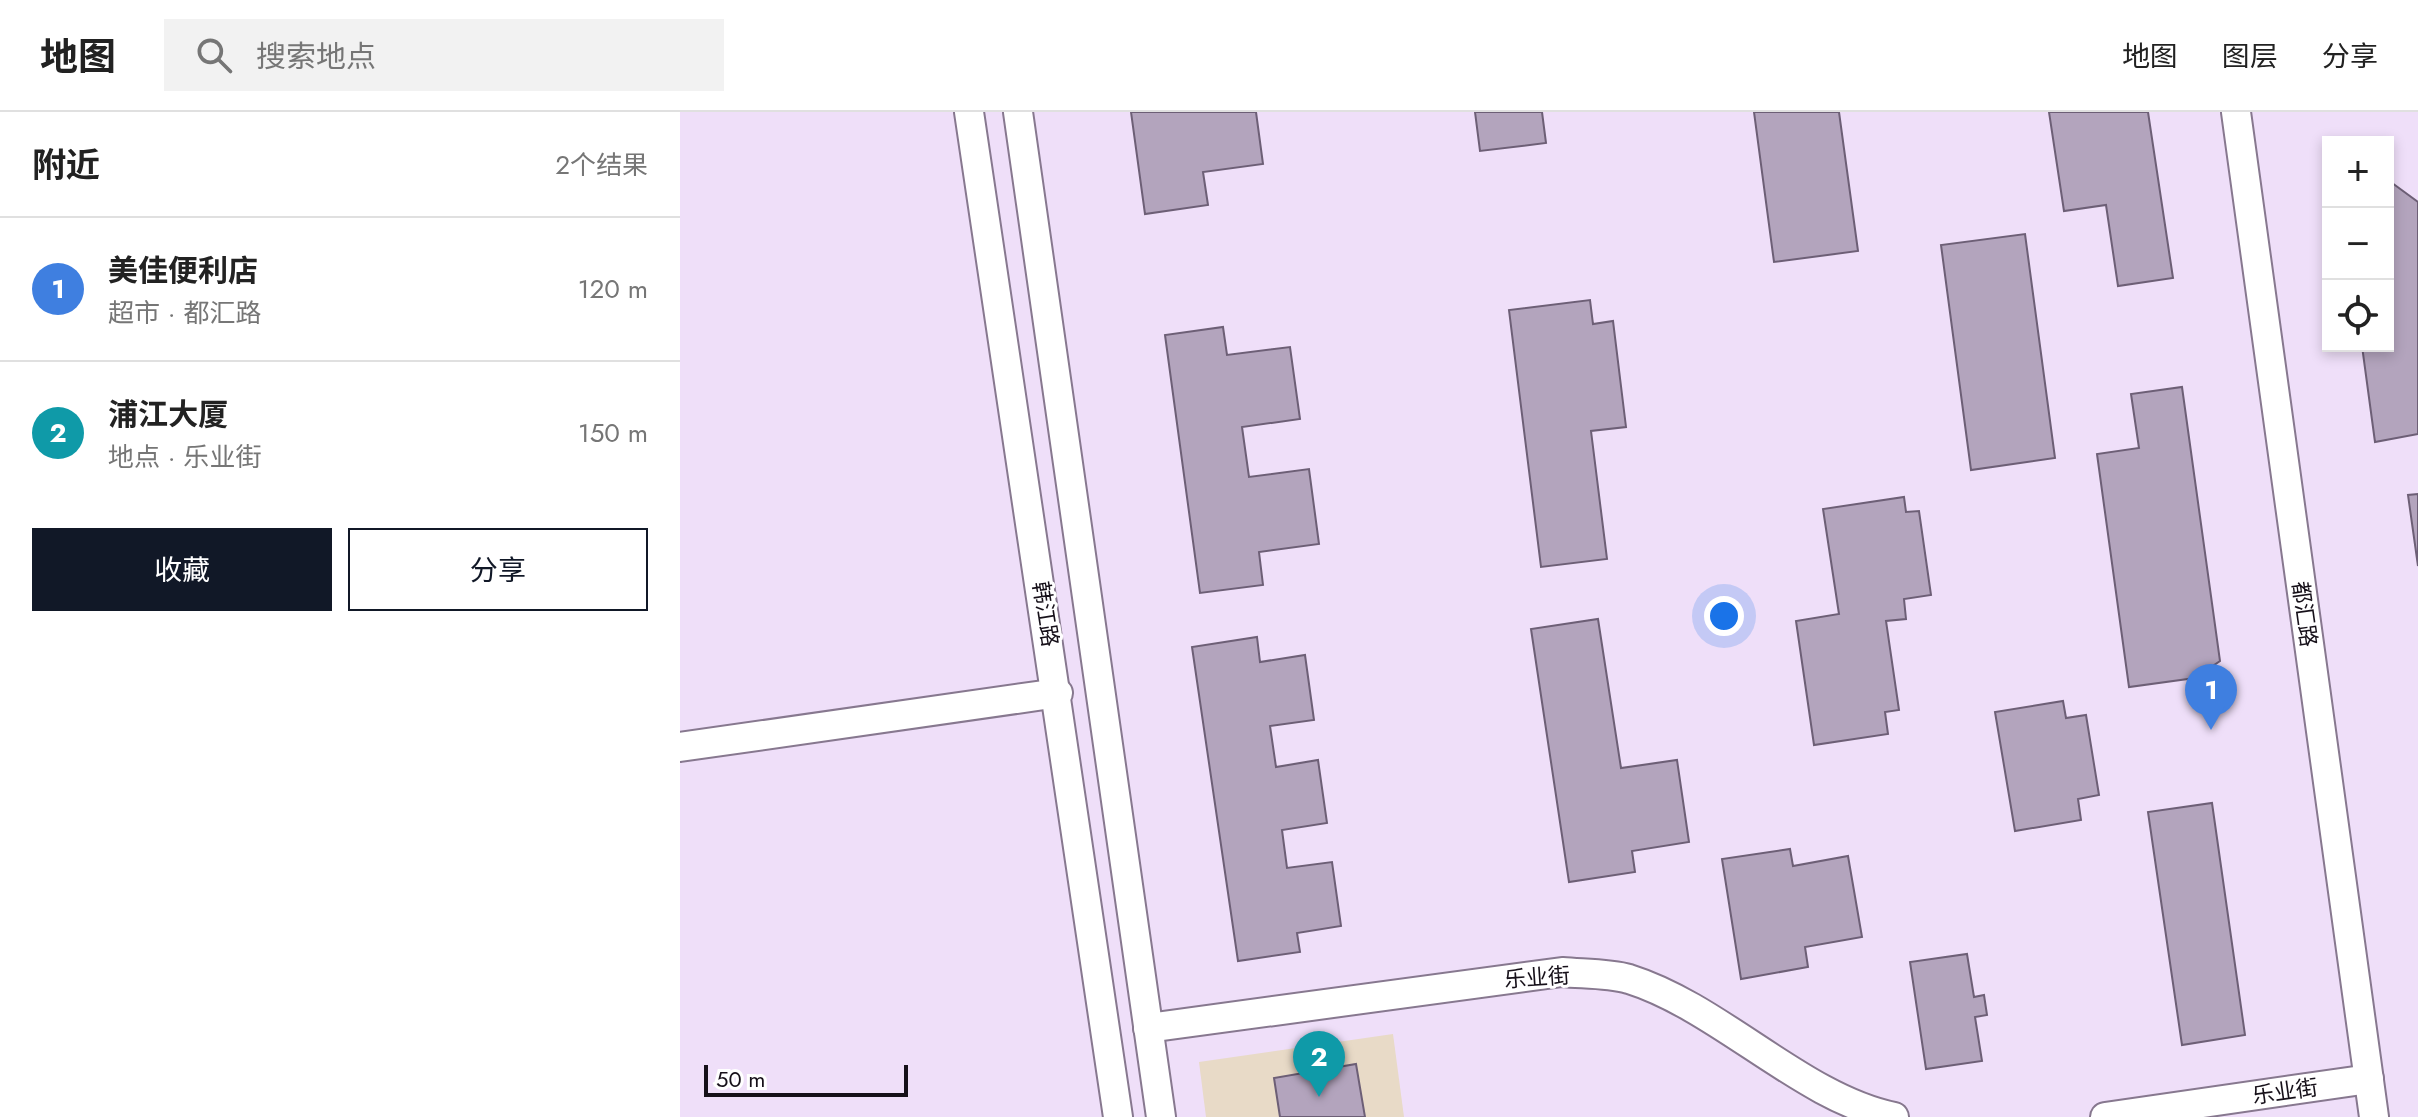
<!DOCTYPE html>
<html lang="zh">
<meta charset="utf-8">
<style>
body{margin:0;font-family:Jost,"Noto Sans SC",sans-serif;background:#f2f2f2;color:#222}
.controls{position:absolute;right:24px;top:24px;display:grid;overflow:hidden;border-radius:0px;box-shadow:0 4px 12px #0003}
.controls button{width:72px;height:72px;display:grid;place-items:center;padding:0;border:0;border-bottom:2px solid #e0e0e0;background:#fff;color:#222;font:40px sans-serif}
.scale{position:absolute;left:24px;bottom:20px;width:204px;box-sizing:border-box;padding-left:8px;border:4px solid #161019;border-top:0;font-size:22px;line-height:28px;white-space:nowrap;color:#161019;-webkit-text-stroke:6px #fff;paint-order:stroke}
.you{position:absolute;left:1044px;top:504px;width:28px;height:28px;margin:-20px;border:6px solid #fff;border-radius:50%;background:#1a73e8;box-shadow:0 0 0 12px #1a73e833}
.badge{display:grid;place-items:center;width:52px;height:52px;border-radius:50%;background:#111827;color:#fff;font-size:26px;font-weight:700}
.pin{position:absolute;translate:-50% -66px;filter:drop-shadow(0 2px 4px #0008)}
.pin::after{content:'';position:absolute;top:42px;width:28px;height:24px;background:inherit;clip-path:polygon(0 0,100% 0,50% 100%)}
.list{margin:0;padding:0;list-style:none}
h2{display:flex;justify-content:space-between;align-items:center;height:104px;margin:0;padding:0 32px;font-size:34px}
h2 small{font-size:26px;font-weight:400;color:#767676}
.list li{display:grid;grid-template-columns:52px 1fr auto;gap:24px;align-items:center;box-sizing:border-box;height:144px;padding:0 32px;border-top:2px solid #e0e0e0}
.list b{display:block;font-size:30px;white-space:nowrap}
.list p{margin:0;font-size:26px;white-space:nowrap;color:#767676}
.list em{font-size:26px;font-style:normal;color:#767676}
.actions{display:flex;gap:16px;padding:24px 32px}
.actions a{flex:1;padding:18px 0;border:2px solid #111827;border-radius:0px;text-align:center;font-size:28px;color:#111827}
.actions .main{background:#111827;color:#fff}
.icon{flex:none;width:44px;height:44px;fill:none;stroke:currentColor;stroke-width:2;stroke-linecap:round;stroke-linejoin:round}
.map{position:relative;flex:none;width:1738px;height:1005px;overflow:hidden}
header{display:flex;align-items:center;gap:48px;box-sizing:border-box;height:112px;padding:0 40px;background:#fff;border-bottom:2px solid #e0e0e0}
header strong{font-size:38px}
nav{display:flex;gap:44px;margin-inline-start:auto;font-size:28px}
.search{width:560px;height:72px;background:#f2f2f2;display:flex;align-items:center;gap:20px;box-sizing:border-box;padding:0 28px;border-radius:0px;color:#767676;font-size:30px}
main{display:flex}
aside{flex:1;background:#fff}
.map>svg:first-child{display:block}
.commercial{fill:#e8dac7}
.building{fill:#b3a4bd;stroke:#6d5f76;stroke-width:2}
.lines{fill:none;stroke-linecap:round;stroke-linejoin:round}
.minor-casing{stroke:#87788f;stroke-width:32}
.minor{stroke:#fff;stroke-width:28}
.labels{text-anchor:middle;stroke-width:6;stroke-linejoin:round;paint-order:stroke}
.street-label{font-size:22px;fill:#161019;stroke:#fff}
</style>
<header>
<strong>地图</strong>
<div class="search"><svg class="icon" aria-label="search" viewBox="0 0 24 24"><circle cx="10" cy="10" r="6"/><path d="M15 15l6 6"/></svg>搜索地点</div>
<nav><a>地图</a><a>图层</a><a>分享</a></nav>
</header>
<main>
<aside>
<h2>附近<small>2个结果</small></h2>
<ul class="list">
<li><span class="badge" style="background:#3f7fe0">1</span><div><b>美佳便利店</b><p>超市 · 都汇路</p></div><em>120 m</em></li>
<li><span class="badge" style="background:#0f9aa8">2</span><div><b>浦江大厦</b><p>地点 · 乐业街</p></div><em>150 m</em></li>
</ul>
<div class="actions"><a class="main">收藏</a><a>分享</a></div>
</aside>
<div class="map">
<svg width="1738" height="1005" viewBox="0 0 1738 1005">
<rect width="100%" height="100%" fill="#efdff9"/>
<polygon class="commercial" points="713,922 724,1005 526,1005 519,950"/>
<g class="building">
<polygon points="451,0 576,0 583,52 523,60 528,93 465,102"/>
<polygon points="795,0 862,0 866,31 800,39"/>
<polygon points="1074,0 1159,0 1178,139 1094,150"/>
<polygon points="1369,0 1468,0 1493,166 1438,174 1426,93 1384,99"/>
<polygon points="1708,68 1738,90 1738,322 1695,330 1682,234 1708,234"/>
<polygon points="1345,122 1375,346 1291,358 1261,133"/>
<polygon points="910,188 913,212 933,209 946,315 911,319 927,447 861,455 829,198"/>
<polygon points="543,215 547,243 610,235 620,307 562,315 569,365 629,357 639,432 579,440 583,473 520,481 485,223"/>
<polygon points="1502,275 1540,549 1515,566 1449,575 1417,342 1459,336 1451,282"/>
<polygon points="1738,382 1738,454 1728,383"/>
<polygon points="1224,385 1226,400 1239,399 1251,483 1224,487 1226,507 1206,509 1219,598 1205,600 1208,622 1134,633 1116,509 1159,502 1143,397"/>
<polygon points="918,507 941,656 997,648 1009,730 952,739 955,760 889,770 851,517"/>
<polygon points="577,525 580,550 625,543 634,608 590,614 596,655 638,648 647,711 602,718 607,756 652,750 661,814 617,821 620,840 558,849 512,535"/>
<polygon points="1383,589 1386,606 1406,603 1419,683 1398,687 1401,708 1335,719 1315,600"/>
<polygon points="1532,691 1565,923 1502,933 1468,700"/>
<polygon points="1110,737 1113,754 1168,744 1182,825 1125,835 1128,855 1061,867 1042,747"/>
<polygon points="1287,842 1294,885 1304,883 1307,903 1295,905 1302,949 1246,957 1230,850"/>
<polygon points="676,952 685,1005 600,1005 594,966"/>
</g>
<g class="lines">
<g class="minor-casing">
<g id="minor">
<polyline points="289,0 438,1005"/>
<polyline points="338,0 481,1005"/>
<polyline points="1556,0 1694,1005"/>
<polyline points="0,635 378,581"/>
<path d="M 468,916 L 882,860 C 903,862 928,861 949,867 C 1041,896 1122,986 1214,1005"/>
<polyline points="1425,1005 1689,967"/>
</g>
</g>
<use href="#minor" class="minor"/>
</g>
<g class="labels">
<g class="street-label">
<text transform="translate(366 502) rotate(81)" y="8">韩江路</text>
<text transform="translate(1625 502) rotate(82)" y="8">都汇路</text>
<text transform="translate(857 865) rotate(-4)" y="8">乐业街</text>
<text transform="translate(1605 979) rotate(-8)" y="8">乐业街</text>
</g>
</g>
</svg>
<div class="controls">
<button>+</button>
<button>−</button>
<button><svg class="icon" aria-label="locate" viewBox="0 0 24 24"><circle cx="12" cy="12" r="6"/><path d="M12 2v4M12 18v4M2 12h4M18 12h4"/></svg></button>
</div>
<div class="scale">50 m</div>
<div class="you"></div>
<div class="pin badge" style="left:1531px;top:618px;background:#3f7fe0">1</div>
<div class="pin badge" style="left:639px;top:985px;background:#0f9aa8">2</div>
</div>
</main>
